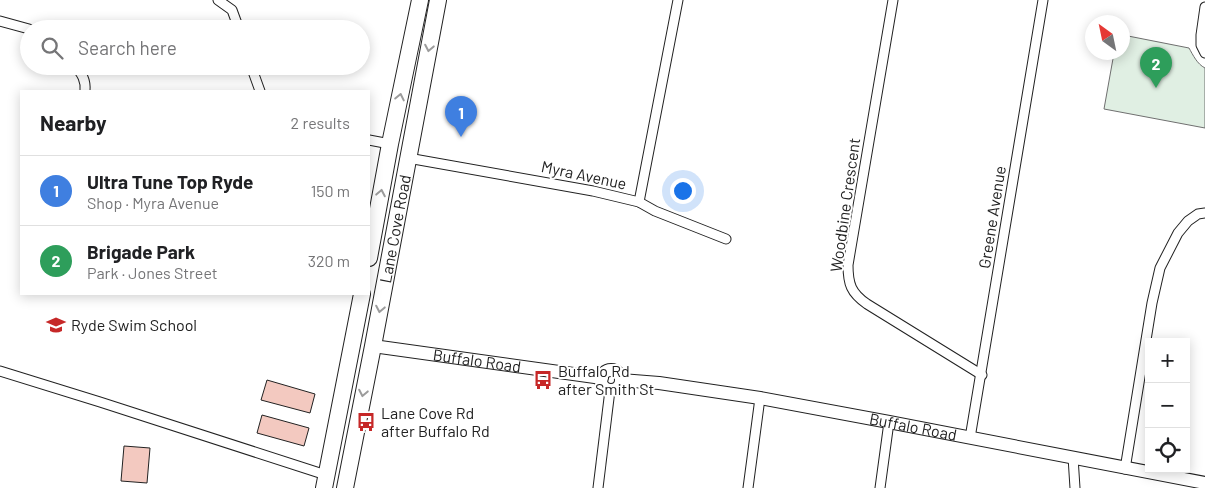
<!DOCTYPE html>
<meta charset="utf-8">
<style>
body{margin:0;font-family:Barlow,sans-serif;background:#f2f2f2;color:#202124}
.controls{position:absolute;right:15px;bottom:15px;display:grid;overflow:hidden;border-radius:0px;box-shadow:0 2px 12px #0003}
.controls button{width:45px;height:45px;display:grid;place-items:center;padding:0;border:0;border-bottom:1px solid #e0e0e0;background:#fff;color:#202124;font:25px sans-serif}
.compass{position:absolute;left:1085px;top:15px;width:45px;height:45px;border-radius:50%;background:#fff;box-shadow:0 2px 12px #0003;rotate:327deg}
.you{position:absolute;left:682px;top:190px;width:18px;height:18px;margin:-12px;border:4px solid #fff;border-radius:50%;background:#1a73e8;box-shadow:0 0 0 8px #1a73e833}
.badge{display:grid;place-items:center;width:32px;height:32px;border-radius:50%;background:#ea580c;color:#fff;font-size:16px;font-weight:700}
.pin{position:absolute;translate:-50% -41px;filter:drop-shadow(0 1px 2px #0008)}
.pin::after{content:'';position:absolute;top:26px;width:18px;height:15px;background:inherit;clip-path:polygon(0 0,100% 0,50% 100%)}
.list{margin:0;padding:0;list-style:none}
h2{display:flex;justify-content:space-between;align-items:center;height:65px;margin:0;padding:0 20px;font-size:21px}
h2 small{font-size:16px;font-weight:400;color:#757577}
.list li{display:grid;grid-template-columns:32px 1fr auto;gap:15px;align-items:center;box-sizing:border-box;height:70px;padding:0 20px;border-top:1px solid #e0e0e0}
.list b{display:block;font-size:19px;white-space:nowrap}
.list p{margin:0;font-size:16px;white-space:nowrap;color:#757577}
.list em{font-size:16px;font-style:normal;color:#757577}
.icon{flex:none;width:28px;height:28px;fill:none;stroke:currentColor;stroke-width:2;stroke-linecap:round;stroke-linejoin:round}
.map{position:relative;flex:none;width:1205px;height:488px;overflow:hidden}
.search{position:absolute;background:#fff;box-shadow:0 2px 12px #0003;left:20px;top:20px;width:350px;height:55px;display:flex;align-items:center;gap:12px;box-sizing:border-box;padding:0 18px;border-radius:28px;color:#757577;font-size:19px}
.panel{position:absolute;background:#fff;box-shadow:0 2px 12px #0003;left:20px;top:90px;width:350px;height:205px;border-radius:0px}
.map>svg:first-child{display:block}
.green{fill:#e0efe3;stroke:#6f6f6f}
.building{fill:#f3c9c0;stroke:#222}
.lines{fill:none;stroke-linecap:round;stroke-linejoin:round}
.street-casing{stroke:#222;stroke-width:11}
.secondary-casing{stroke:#222;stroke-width:14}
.highway-casing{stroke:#222;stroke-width:18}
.street{stroke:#fff;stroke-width:9}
.secondary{stroke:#fff;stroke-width:12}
.highway{stroke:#fff;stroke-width:16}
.oneway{stroke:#9c9c9c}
.labels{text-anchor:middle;stroke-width:4;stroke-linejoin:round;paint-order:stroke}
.street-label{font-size:16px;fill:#222;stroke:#fff}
.poi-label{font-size:16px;fill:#222;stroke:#fff;text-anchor:start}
</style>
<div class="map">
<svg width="1205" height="488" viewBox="0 0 1205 488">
<rect width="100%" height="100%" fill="#fff"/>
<path class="green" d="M 1123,35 L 1189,48 C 1193,55 1197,64 1205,68 L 1205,128 L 1104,109 L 1114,53 L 1122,52 Z"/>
<g class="building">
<polygon points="267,380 315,394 310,413 261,400"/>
<polygon points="262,415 309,428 304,446 257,433"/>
<polygon points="124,446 150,448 147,483 121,481"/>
</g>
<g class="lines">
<g class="street-casing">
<g id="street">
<polyline points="218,0 232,10 239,29"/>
<path d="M 893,0 L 848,265 C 848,284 851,293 867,304 L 982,375"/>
<polyline points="1205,7 1201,35 1201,45 1205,53"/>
<polyline points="0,21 29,29"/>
<path d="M 75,66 C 82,74 86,80 85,91"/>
<polyline points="251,66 260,91"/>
<polyline points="369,140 390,144"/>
<polyline points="408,158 593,191 639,202 655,211 726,239"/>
<polyline points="639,202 678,0"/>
<polyline points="0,371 100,402 326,475"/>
<polyline points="970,438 1043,0"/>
<polyline points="1073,457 1075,488"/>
<polyline points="1125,469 1152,303 1160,268 1178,233 1188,221 1198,214 1205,213"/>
<polyline points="598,488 610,390"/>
<polyline points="748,488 760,398"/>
<polyline points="880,488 889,422"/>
</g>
</g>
<g class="secondary-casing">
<g id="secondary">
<path id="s1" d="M 373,346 L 602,378"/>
<circle cx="611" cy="380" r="10"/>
<path id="s2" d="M 621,380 L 659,383 L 760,398 L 889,422 L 1205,483"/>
</g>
</g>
<g class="highway-casing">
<g id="highway">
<polyline points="369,258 390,144 420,0"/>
<polyline points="324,488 362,294"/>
<path id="s3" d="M 345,488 L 373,346 L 438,0"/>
</g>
</g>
<use href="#street" class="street"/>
<use href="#secondary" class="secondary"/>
<use href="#highway" class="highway"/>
</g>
<defs><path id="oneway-chevron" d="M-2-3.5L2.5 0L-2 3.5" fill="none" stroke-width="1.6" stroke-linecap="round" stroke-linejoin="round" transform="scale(1.25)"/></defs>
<g class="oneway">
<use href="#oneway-chevron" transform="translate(429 48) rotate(101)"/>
<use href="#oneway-chevron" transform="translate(400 97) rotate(-78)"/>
<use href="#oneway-chevron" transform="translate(381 193) rotate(-79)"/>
<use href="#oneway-chevron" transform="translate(380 309) rotate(101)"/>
<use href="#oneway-chevron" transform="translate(363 393) rotate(101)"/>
</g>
<defs>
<g id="school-bare" transform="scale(1.5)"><path d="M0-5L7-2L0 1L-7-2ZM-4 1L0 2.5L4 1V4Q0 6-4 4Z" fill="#c62828" stroke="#fff" stroke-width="2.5" paint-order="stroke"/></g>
<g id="bus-bare" transform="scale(1.5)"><path d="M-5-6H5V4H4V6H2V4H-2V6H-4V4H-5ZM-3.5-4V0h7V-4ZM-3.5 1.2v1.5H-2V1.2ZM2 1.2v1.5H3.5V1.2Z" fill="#c62828" stroke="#fff" stroke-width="2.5" paint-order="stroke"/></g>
</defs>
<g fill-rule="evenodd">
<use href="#school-bare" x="56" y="325"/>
<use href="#bus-bare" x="543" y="380"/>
<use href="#bus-bare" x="366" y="422"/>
</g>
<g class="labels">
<g class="street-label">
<text transform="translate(584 175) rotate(12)" y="6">Myra Avenue</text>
<text transform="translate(845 205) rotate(-82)" y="6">Woodbine Crescent</text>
<text transform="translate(992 217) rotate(-81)" y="6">Greene Avenue</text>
<text dy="6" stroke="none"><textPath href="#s3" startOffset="264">Lane Cove Road</textPath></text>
<text dy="6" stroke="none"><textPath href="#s1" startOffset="105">Buffalo Road</textPath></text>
<text dy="6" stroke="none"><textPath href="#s2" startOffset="296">Buffalo Road</textPath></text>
</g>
<g class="poi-label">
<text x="71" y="331">Ryde Swim School</text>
<text x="558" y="377">Buffalo Rd<tspan x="558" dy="18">after Smith St</tspan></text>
<text x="381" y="419">Lane Cove Rd<tspan x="381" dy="18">after Buffalo Rd</tspan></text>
</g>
</g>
</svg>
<div class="controls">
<button>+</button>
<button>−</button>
<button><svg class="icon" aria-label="locate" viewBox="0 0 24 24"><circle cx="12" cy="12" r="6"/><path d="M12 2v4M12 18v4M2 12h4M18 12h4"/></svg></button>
</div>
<svg class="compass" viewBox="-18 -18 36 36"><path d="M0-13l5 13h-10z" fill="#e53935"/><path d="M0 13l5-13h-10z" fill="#757577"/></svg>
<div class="you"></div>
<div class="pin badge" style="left:461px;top:137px;background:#3f7fe0">1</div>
<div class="pin badge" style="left:1156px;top:88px;background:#2e9e5b">2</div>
<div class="search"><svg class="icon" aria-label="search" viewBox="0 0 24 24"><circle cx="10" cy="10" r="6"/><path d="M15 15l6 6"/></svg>Search here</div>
<section class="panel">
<h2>Nearby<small>2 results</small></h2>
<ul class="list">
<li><span class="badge" style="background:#3f7fe0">1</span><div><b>Ultra Tune Top Ryde</b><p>Shop · Myra Avenue</p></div><em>150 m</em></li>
<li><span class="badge" style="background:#2e9e5b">2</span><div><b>Brigade Park</b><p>Park · Jones Street</p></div><em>320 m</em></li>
</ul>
</section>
</div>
